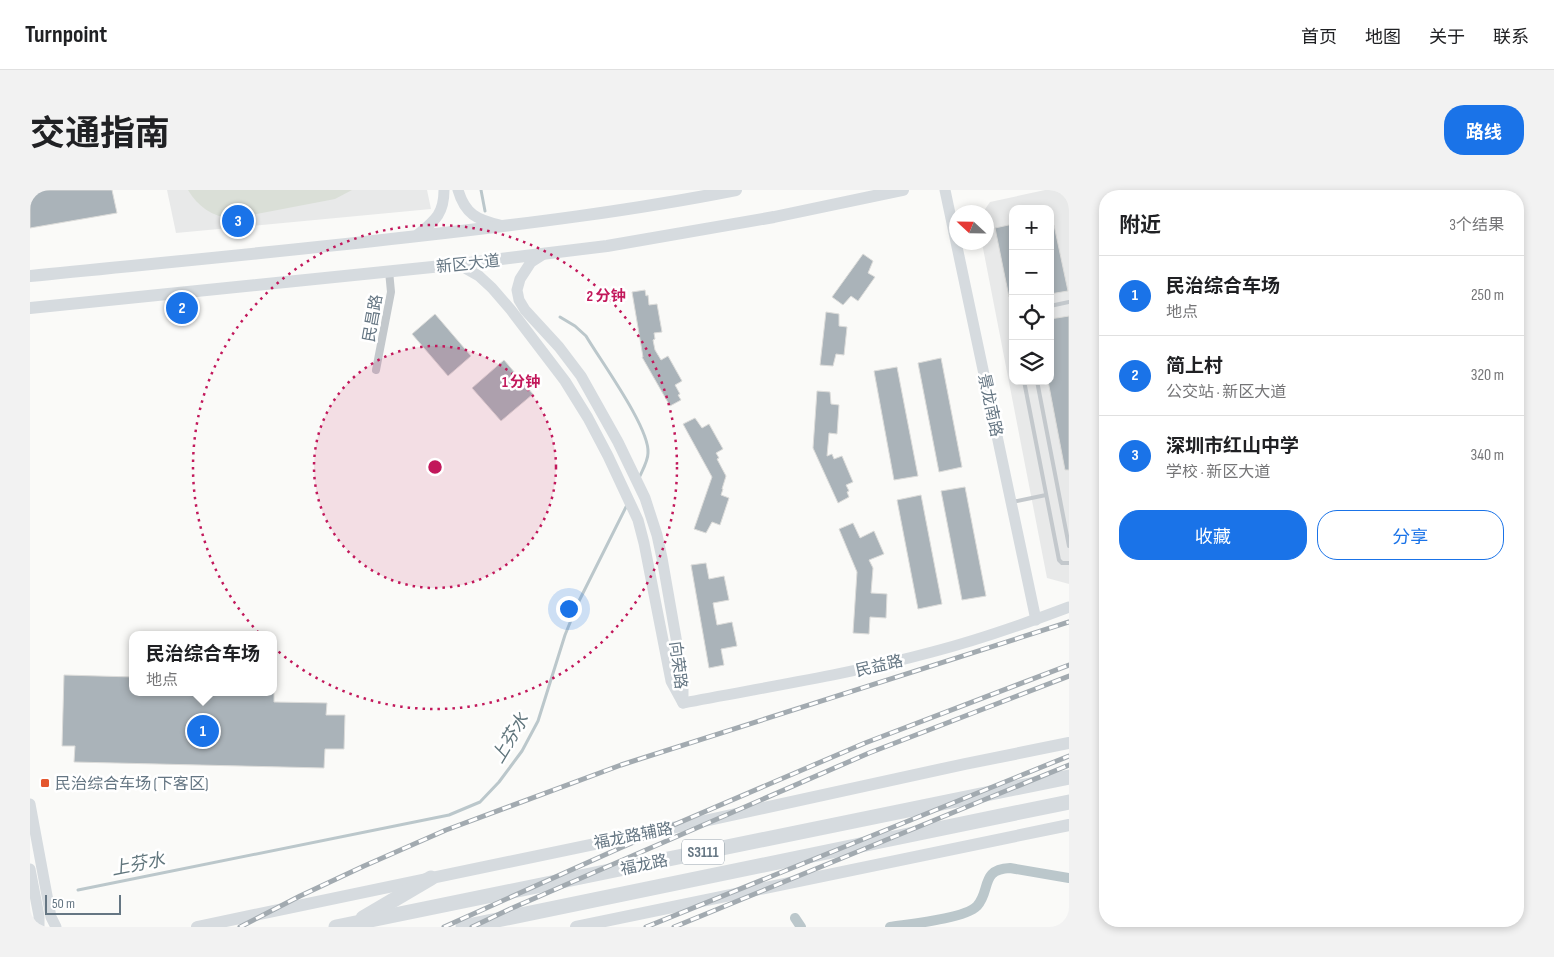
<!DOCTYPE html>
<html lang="zh">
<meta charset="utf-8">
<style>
body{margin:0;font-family:"Sofia Sans Condensed","Noto Sans SC",sans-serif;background:#f2f2f2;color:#202124}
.controls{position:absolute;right:15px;top:15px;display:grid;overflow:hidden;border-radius:10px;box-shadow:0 2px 8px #0003}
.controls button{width:45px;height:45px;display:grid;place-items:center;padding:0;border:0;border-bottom:1px solid #e0e0e0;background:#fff;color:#202124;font:25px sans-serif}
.compass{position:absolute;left:919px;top:15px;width:45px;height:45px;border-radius:50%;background:#fff;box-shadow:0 2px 8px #0003;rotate:292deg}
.scale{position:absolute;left:15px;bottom:12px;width:76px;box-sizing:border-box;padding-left:5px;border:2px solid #657683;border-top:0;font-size:14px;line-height:18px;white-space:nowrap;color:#657683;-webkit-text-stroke:4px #fff;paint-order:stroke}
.you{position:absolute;left:538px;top:418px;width:18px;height:18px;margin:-12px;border:4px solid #fff;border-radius:50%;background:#1a73e8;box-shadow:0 0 0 8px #1a73e833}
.badge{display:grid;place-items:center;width:32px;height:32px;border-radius:50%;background:#1a73e8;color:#fff;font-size:16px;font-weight:700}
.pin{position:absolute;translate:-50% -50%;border:2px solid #fff;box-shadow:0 1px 5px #0006}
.popup{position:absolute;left:99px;top:441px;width:148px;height:65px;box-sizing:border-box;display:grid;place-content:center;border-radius:10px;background:#fff;filter:drop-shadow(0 1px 4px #0005);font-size:16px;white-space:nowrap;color:#757577}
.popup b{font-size:19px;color:#202124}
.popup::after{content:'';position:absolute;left:50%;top:100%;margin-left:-10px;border:10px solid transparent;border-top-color:#fff}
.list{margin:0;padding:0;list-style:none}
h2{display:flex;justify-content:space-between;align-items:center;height:65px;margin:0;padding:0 20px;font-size:21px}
h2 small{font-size:16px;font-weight:400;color:#757577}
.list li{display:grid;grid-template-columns:32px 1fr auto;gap:15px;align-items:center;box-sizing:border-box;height:80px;padding:0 20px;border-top:1px solid #e0e0e0}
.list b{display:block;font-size:19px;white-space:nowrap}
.list p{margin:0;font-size:16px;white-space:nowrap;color:#757577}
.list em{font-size:16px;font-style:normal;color:#757577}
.actions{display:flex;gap:10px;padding:15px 20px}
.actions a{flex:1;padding:11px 0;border:1px solid #1a73e8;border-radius:20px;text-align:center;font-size:18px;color:#1a73e8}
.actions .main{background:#1a73e8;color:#fff}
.icon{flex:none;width:28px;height:28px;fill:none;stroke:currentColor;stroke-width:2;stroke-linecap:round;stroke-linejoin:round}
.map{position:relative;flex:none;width:1039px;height:737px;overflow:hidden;border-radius:20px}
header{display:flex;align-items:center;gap:30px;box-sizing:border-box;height:70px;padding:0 25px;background:#fff;border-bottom:1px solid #e0e0e0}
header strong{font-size:24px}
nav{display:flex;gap:28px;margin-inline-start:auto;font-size:18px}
.intro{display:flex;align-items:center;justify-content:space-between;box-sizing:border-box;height:120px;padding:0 30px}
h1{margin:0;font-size:35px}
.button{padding:12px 22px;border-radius:20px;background:#1a73e8;color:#fff;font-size:18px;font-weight:700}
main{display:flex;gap:30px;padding:0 30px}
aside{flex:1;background:#fff;border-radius:20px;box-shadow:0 2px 8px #0003}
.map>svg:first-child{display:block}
.built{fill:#e8e9e9;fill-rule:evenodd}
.green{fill:#dadfd7}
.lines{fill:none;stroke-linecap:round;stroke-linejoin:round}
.stream{stroke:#bbc7cb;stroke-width:3}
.canal{stroke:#bbc7cb;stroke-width:10}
.building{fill:#aab3b9;stroke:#dcdcda}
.lane{stroke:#c3c8cc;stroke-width:4}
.street{stroke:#c3c8cc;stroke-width:8}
.secondary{stroke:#d6dbdf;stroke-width:11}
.primary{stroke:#d6dbdf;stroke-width:12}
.highway{stroke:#d6dbdf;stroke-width:15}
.rail-casing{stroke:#a2aab0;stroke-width:5}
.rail{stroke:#fff;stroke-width:3;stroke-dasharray:9;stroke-linecap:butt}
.ring{fill:none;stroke:#c2185b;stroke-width:2.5;stroke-dasharray:2.5 5}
.poi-dot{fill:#e4572e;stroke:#fff;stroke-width:2}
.labels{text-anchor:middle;stroke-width:5;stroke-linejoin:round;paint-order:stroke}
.shield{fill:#fff;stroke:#939fa8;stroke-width:1}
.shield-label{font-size:15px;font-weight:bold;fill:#657683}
.street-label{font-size:16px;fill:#657683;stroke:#fff}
.poi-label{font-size:16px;fill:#657683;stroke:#fff;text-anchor:start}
.water-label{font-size:18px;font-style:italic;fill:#60757c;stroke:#fff}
.centre{fill:#c2185b;stroke:#fff;stroke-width:2.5}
.ring-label{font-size:15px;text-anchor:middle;font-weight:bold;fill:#c2185b;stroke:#fff;stroke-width:5;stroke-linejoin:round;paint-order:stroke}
</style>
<header>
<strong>Turnpoint</strong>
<nav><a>首页</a><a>地图</a><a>关于</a><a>联系</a></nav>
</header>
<div class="intro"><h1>交通指南</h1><a class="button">路线</a></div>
<main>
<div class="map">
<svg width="1039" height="737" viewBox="0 0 1039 737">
<rect width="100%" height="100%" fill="#fafaf8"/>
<g class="built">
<polygon points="137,0 397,0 401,19 146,43"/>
<path d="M 1015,0 L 1039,0 L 1039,394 L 1017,388 L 952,53 L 956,52 L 956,22 L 953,22 L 960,12 ZM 983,19 L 1020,19 L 1020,191 L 983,191 Z"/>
</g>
<path class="green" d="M 158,0 L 322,0 L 305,9 L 201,29 C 182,26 168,17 158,0 Z"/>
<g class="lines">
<g class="stream">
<polyline points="451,0 455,21"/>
<path d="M 530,127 L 545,136 L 556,146 C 570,170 620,238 618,263 C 618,271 612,281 609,288"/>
<polyline points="48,700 419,625 450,612 469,592 492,561 508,531 535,445 548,413 597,315"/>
</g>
<g class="canal">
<polyline points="765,728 771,737"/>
<path d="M 860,737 C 879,734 934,729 947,716 C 961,701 950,679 980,678 L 1039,688"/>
</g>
</g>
<g class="building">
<polygon points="0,0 82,0 87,23 0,38"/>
<polygon points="983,34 983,107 979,107 965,38"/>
<polygon points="1020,35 1024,35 1038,101 1020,104"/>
<polygon points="833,64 843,71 838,83 845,87 828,111 821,106 813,115 802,107"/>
<polygon points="615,100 616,106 618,105 619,115 627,114 632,142 624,143 625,149 623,150 625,160 631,170 638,166 652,191 645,195 650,204 648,205 651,210 640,216 612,167 613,167 602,102"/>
<polygon points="796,122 809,124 809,136 817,137 814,165 806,164 803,176 790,175"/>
<polygon points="405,124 441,166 418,186 382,144"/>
<polygon points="1039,126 1039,280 1035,280 1018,191 1020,191 1020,129"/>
<polygon points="911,168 932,277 909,282 888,173"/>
<polygon points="474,170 503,204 471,231 442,198"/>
<polygon points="867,177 888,286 864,290 844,181"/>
<polygon points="787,201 800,202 801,214 809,215 807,244 799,243 797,266 802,264 804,269 812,266 823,292 816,295 819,301 817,302 819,307 808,313 783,258"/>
<polygon points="665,228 672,238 679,234 693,259 686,263 689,268 687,269 696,286 692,299 693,299 691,305 699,308 690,335 682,332 676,343 664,339 682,287 653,234"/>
<polygon points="935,297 956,406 932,410 911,301"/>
<polygon points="891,305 912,414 888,419 867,310"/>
<polygon points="823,333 830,348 844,341 854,364 839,370 843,378 841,403 857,404 856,428 840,427 839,444 823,443 827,382 809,339"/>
<polygon points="676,373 679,389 694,386 699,410 683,413 687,435 702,432 707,456 691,459 694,475 679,478 661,375"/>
<polygon points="34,485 103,487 103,502 244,502 244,512 297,513 296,525 315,525 314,559 295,559 294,578 44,572 45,556 32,556"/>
</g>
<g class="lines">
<g class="lane">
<polyline points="1020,116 1039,112"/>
<polyline points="983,123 981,124 983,133"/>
<polyline points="994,191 1029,370 1032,373 1039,373"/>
<polyline points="1007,191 1039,356"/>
<polyline points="982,312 1016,305"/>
</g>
<polyline class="street" points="346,180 361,102 359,81"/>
<g class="secondary">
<path d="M 428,0 C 435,24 447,30 470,35"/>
<polyline points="915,0 1006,430"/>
<path d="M 386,46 C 404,31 414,25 414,0"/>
<polyline points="512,65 501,72 490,89 487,100 489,110 495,120 529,157 551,186 588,252 615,308 627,345 632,368 653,488 653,512"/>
<polyline points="424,75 435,78 449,86 462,98 481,120 535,191 558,228 578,266 608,330 614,353 641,491 653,513"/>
<path d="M 653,513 C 736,497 821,484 902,462 C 949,450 994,434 1039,417"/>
<polyline points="0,614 21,727 26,737"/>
<polyline points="0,679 9,726 9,737"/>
</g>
<g class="primary">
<path d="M 0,86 C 129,73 259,61 388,46 C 494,34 600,21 706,0"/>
<polyline points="0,118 422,75 577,56 744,27 873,0"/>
<polyline points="167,737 656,635 935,574 1039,553"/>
<polyline points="546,737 1039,635"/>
</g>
<g class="highway">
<polyline points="333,728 401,688"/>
<polyline points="306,737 1039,587"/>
<polyline points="433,737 1039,612"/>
</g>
<g class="rail-casing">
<g id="rail">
<polyline points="210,737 270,706 334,676 416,640 591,575 1039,432"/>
<polyline points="414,737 590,658 835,553 1039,475"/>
<polyline points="442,737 480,719 839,563 1039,486"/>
<polyline points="616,737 1039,566"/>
<polyline points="644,737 1039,575"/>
</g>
</g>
<use href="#rail" class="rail"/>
</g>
<circle cx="405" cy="277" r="121" fill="#c2185b" fill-opacity=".12"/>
<g class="ring">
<circle cx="405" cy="277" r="121"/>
<circle cx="405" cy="277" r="242"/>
</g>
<rect class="poi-dot" x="10" y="588" width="10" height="10" rx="2.5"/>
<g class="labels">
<rect class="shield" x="652" y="649.5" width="42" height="25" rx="4"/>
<g class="shield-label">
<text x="673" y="667">S3111</text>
</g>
<g class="street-label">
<text transform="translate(438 73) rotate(-6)" y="6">新区大道</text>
<text transform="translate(342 128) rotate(-80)" y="6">民昌路</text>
<text transform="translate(961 215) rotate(78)" y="6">景龙南路</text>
<text transform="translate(649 475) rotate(83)" y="6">向荣路</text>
<text transform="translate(849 475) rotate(-13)" y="6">民益路</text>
<text transform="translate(603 645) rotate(-11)" y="6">福龙路辅路</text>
<text transform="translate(614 674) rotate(-12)" y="6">福龙路</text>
</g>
<g class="poi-label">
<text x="25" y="599">民治综合车场 (下客区)</text>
</g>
<g class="water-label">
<text transform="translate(480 548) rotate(-59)" y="6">上芬水</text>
<text transform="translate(108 674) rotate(-11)" y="6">上芬水</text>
</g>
</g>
<circle cx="405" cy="277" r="8" class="centre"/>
<g class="ring-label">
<text x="576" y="111">2 分钟</text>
<text x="491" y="197">1 分钟</text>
</g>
</svg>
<div class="controls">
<button>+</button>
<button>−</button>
<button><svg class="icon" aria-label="locate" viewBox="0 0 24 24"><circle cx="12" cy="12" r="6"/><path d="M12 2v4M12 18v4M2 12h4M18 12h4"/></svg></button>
<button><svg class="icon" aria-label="layers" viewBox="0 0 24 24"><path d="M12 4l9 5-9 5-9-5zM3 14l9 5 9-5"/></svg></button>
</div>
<svg class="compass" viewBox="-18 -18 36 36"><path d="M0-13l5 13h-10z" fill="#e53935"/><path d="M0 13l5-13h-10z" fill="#757577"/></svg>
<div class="scale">50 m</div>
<div class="you"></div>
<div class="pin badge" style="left:173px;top:541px">1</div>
<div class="popup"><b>民治综合车场</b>地点</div>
<div class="pin badge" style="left:152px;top:118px">2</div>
<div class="pin badge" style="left:208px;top:31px">3</div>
</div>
<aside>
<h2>附近<small>3个结果</small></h2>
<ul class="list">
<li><span class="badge">1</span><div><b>民治综合车场</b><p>地点</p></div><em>250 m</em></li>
<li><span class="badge">2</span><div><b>简上村</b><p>公交站 · 新区大道</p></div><em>320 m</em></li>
<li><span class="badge">3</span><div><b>深圳市红山中学</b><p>学校 · 新区大道</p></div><em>340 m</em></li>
</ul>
<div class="actions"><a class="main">收藏</a><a>分享</a></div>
</aside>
</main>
